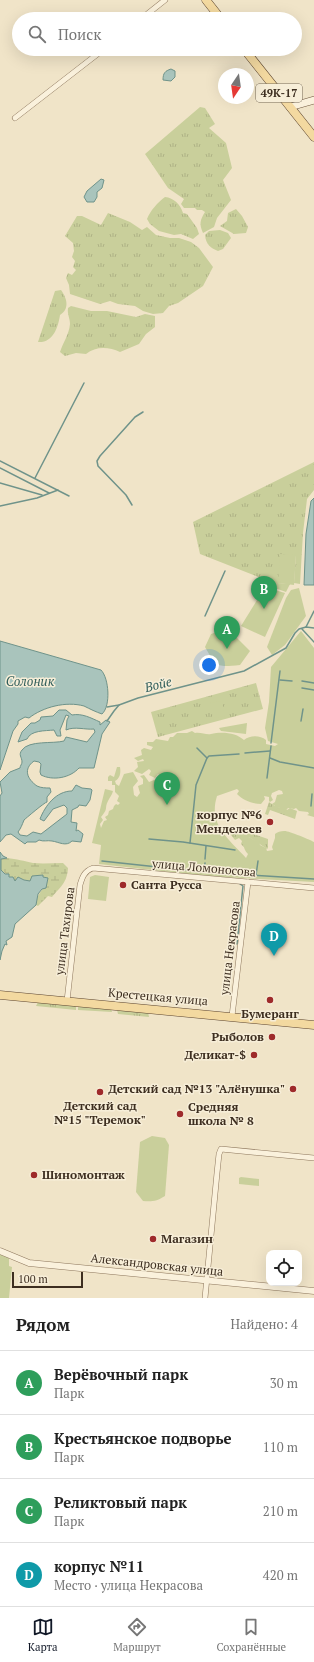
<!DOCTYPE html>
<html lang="ru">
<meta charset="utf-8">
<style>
body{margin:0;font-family:"PT Serif",serif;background:#f6f6f6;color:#222}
.controls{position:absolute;right:12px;bottom:12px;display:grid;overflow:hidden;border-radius:8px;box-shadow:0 4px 16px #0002}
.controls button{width:36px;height:36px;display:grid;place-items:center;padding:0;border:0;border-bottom:1px solid #e0e0e0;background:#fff;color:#222;font:20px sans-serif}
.compass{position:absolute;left:218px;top:68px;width:36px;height:36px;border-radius:50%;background:#fff;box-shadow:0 4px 16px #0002;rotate:193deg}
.scale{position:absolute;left:12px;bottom:10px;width:71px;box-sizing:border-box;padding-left:4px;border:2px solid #3d2e20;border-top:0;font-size:11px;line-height:14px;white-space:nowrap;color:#3d2e20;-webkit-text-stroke:3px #f7eed8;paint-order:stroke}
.you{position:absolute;left:209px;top:665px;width:14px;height:14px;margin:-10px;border:3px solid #fff;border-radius:50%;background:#1a73e8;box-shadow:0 0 0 6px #1a73e833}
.badge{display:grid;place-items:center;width:26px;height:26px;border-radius:50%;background:#111827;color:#fff;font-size:13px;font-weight:700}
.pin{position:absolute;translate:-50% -33px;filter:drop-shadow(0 1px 2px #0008)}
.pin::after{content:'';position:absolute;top:21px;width:14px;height:12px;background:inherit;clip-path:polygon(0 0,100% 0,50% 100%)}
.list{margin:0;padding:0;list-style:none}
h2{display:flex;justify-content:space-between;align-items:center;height:52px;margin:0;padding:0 16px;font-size:17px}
h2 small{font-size:13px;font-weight:400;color:#767676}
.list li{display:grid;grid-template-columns:26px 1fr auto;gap:12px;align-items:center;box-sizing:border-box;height:64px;padding:0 16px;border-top:1px solid #e0e0e0}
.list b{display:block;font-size:15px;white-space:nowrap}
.list p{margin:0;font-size:13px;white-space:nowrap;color:#767676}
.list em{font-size:13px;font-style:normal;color:#767676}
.icon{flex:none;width:22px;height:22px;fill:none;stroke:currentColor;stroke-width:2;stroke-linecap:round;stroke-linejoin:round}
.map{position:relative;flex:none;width:314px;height:1298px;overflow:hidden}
.search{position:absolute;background:#fff;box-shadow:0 4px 16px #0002;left:12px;right:12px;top:12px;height:44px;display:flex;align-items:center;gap:10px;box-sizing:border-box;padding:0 14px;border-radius:22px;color:#767676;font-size:15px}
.sheet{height:308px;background:#fff}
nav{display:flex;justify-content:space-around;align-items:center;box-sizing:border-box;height:56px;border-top:1px solid #e0e0e0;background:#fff;font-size:11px;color:#767676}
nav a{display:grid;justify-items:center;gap:2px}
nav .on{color:#111827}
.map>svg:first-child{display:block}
.grass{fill:url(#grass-tufts)}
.wetland{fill:url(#wetland-marsh)}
.green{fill:#c9cf9b}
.water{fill:#a9c4bc;stroke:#6f938a}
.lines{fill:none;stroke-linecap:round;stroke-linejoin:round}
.stream{stroke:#6f938a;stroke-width:1.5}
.minor-casing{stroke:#8d765c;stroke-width:6}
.tertiary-casing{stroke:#8d765c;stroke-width:7}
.secondary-casing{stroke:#6f573f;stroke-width:8}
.primary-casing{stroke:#5b4430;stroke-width:9}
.minor{stroke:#faf1dc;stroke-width:5}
.tertiary{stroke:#faf1dc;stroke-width:6}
.secondary{stroke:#faf1dc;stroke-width:7}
.primary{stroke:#f3d9a0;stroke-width:8}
.poi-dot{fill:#9e2a2b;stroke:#f7eed8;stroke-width:1.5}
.labels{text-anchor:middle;stroke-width:3;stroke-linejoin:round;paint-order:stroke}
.shield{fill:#f7eed8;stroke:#756857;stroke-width:1}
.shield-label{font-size:11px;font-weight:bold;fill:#3d2e20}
.poi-label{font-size:12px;font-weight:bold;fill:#3d2e20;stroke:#f7eed8;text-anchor:end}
.street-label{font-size:12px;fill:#3d2e20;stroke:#f7eed8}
.water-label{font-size:13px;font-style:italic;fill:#2f5d5a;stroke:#f7eed8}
</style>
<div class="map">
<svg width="314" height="1298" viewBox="0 0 314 1298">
<defs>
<pattern id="grass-tufts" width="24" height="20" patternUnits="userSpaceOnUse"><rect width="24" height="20" fill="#c9cf9b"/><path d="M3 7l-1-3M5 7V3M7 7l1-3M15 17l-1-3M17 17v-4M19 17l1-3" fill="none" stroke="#aeb285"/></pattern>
<pattern id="wetland-marsh" width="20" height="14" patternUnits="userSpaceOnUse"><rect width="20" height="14" fill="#c9cf9b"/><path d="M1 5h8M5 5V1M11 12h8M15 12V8" fill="none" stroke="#aeb285"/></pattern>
</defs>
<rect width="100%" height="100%" fill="#f0e4c8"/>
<g class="grass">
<path d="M 200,107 L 205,108 L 215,124 L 209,128 L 226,143 L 232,168 L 223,180 L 231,200 L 217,218 L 214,227 L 203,233 C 199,224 200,220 205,212 L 202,210 L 197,210 L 195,208 L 184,208 L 181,204 L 184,199 L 168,188 L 145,154 Z"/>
<path d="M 165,197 C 174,198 180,204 183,213 L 187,214 L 197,228 L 199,234 L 193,239 L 181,234 L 174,235 L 159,231 L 150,224 L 147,219 C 150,211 158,202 165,197 Z"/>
<polygon points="236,209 242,216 248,227 246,233 234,234 220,226 227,221 228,213"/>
<polygon points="108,213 130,222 142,230 147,227 156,235 170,238 179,238 191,242 199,248 213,267 203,286 178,303 169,306 163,313 153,314 143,311 135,306 118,304 110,301 100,304 70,294 69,285 66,278 68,273 72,275 76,270 73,267 75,261 72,257 74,251 73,243 65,236 77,216 82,216 101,225"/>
<path d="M 220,230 L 228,233 L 231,238 L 223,249 L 218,251 C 210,248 206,244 205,235 L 209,231 Z"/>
<path d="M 61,290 C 67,298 70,309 60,315 C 58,328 53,343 38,342 L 55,291 Z"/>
<path d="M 71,306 L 91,311 L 107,311 L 136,317 L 145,314 L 155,316 L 155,327 L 146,334 L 139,344 L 120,352 C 109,347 96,346 86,354 L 76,353 L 65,356 L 60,352 C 63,342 69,335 70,324 C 70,318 67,314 68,308 Z"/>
<polygon points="314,462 314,490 307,499 303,533 300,584 294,583 296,555 278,583 290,584 286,592 272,587 274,583 200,554 193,522"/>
<polygon points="256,683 263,709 158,737 151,712"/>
<polygon points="269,802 275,806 287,810 290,808 297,811 295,819 270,810 268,815 265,814"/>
<polygon points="232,831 247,835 247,832 268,839 268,848 267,849 249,837 244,847 241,844 242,841 239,838 235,840 231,835"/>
<polygon points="38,1002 76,1006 76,1010 36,1006"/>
<polygon points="78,1006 111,1009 112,1012 78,1010"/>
<polygon points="117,1010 148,1012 149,1017 118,1014"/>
</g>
<path class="wetland" d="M 7,858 C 17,859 24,861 33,863 C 43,864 53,863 63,863 L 68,868 C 67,883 61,886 52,897 L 48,896 L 38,906 L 36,905 C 38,890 43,892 48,880 L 28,881 L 21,879 L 15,881 L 1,870 L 1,859 Z"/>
<g class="green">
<polygon points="280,554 296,555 294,585 278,583"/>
<polygon points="265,587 285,593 265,637 241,626"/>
<polygon points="299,588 306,616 285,645 272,655 267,647 286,598 291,590"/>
<path d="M 223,630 L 234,635 L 250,651 L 240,665 C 217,667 217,668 205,647 L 211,634 Z"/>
<path d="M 301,631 L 314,648 L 314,817 L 307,815 L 309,814 L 308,812 L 299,811 L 296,808 L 294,809 L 288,808 L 284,813 L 280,811 L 279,807 L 276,811 L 273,808 L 275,806 L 272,804 L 275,802 L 277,795 L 283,794 L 282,791 L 279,790 L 272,793 L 271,796 L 273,800 L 270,802 L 269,801 L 269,797 L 264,796 L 265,799 L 261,804 C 252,804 243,800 237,794 L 239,791 L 237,789 L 217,796 C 208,825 228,838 246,858 L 248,854 C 244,850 242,844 245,839 L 249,837 L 254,840 L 259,841 L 260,845 L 266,848 L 267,851 L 273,850 L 272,847 L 275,838 L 275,834 C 277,832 281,831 284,831 C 287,830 311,840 314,842 L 314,882 L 206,876 L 99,864 L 101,845 L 92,843 L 105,789 L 113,791 C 112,795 110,797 108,801 C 104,809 109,808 101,817 L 103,820 L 100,824 L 101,828 L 104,821 L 107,820 L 105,817 L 108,815 L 109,811 L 113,809 L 114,806 L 116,804 L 118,805 L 120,803 L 117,801 L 119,796 L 115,792 L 115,785 L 112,785 L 112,781 L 108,781 L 108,777 L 110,775 L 114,777 L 117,767 L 120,767 C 121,773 120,778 115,781 L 116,784 L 119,786 L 124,774 L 133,772 L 138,781 L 133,787 L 134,795 L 137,797 L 140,793 L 138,786 L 143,784 L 143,779 L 140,776 L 144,775 L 149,782 L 154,780 L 157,781 L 159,779 L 161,779 L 161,776 L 158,774 L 155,778 L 149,775 L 151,771 L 149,769 L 142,774 L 134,771 L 138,767 L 137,762 L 144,761 L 143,759 L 138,761 L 134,758 L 142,755 L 141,750 L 144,748 L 151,750 L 153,747 L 147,745 L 147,742 L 153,742 L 156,739 L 168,741 L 170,737 L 173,737 L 177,733 L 187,733 L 192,731 L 195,733 C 201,732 206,735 211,734 C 222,731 237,733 244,740 C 250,735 260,735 266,740 L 266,744 L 275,746 L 278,744 L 268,741 L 265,728 L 269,702 L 271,667 Z"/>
<polygon points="222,701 225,716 213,718 210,703"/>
<polygon points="247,723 246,734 221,731 219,728"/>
<polygon points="95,875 109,877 106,901 88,899 90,877"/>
<path d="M 152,1136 L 165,1138 L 169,1145 L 165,1196 C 157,1201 152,1202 143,1201 L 136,1192 L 140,1142 Z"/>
<polygon points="241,1177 259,1179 259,1186 239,1184 239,1178"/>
<polygon points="0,1253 9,1256 9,1266 12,1267 9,1298 0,1298"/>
</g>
<g class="water">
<path d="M 171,69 L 175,71 L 175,77 L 171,81 L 163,80 C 163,73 165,71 171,69 Z"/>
<polygon points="101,179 104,180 102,188 97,192 97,197 94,202 87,202 84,197 87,191"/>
<polygon points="314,498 314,585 304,585 306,534 311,501"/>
<path d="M 0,641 L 101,670 C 109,678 111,706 102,714 C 96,712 90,709 84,706 C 66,701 43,707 29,718 L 25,717 L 18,721 L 18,724 L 13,731 L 0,770 Z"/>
<path d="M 59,710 L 66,710 L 72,715 C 82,713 91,718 100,722 L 100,725 L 106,720 L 110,722 L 102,734 L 94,768 L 79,768 C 70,778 53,781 41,775 L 40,772 L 41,764 L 39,762 L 34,761 C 23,769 27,779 37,786 C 41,788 46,788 50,788 L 51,792 L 47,797 L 47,802 C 45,802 25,819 24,820 C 22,825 21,828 18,832 L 20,835 L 27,836 L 33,832 L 41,834 L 67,814 L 67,808 L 64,805 L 53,809 L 44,821 L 40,819 C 45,806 56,791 72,791 L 76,785 L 82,788 L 91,789 L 92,790 L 90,800 L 86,806 L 79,805 L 78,807 L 72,810 L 71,822 L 77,823 L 76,831 L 78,830 L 83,834 L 81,842 L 72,841 C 66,847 59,842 52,841 C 47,840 44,842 39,840 L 36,842 L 27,842 L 25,844 L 11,834 L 6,835 L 0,842 L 0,796 L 2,793 L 0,782 L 10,772 L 20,768 C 20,766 22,764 22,762 C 22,757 18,755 22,750 C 29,740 53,744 64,741 L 66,737 L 87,742 L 95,732 L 94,729 C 85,730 75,726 66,730 L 67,720 L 69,716 L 66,715 L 60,730 L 61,736 L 57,736 L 54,730 C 45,731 31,730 27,739 L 18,742 L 22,732 L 31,723 L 35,723 L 40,720 L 41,717 L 53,716 Z"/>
<polygon points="0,852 3,856 7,858 1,859 1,870 5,874 9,874 9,877 13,877 15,881 18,877 24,880 30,881 32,876 43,875 43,877 48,878 46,888 42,889 38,894 36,905 15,924 12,937 6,941 7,945 5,944 2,951 0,960"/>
</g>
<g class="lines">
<g class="stream">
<polyline points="0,461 69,496"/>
<polyline points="0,468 49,493"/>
<polyline points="35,478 84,383"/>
<polyline points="0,483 42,495"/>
<polyline points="132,505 126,495 98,466 97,461 100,456 135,417 143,412"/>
<polyline points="0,506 37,498 58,490"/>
<polyline points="205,616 225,571"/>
<polyline points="306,627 314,611"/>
<polyline points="302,629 314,642"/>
<polyline points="280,680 292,681"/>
<polyline points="302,681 314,683"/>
<polyline points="302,688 314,690"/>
<polyline points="107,707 119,705 138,698 244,671 286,648 295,633 299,629 306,627 314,628"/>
<polyline points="107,721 114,711 119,705"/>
<polyline points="301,721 303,709"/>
<polyline points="271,743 280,671"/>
<polyline points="197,748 207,758"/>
<polyline points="245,753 270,751"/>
<polyline points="270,758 280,762 314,768"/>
<polyline points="267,778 271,746"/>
<polyline points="311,806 312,794"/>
<polyline points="149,839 183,842 235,850"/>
<polyline points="190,843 196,785 207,758 209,756 239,754"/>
<polyline points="205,859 206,846"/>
<polyline points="102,861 204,872 314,879"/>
<polyline points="204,872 205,863"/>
<polyline points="256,875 258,861"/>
<polyline points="237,944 243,886 240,884"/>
</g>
<g class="minor-casing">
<g id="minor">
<polyline points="141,19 165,0"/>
<polyline points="15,118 104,49"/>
<path d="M 67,1001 L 80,885 C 82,878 84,871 93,868 L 314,888"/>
<polyline points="232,1016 248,882"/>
<polyline points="205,1298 217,1173 219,1154 221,1149 314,1158"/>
</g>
</g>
<g class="tertiary-casing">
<polyline id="tertiary" points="0,1251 29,1263 314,1291"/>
</g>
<g class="secondary-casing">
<polyline id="secondary" points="290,107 314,100"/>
</g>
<g class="primary-casing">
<g id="primary">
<polyline points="206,0 221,19"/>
<polyline points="244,49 314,137"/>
<polyline points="0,995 314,1025"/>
</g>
</g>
<use href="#minor" class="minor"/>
<use href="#tertiary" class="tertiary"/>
<use href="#secondary" class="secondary"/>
<use href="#primary" class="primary"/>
</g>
<g class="poi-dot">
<circle cx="270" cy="822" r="4"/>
<circle cx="123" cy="885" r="4"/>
<circle cx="270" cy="1000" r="4"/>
<circle cx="272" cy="1037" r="4"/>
<circle cx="254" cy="1055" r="4"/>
<circle cx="293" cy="1089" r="4"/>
<circle cx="100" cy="1092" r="4"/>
<circle cx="180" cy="1114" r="4"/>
<circle cx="34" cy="1175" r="4"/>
<circle cx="153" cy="1239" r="4"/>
</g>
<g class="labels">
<rect class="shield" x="256" y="84" width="46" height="18" rx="3"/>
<g class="shield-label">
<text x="279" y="97">49К-17</text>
</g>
<g class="poi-label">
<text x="262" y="819">корпус №6<tspan x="262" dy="14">Менделеев</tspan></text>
<text x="131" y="889" text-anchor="start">Санта Русса</text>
<text x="270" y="1018" text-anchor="middle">Бумеранг</text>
<text x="264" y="1041">Рыболов</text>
<text x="246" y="1059">Деликат-$</text>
<text x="285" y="1093">Детский сад №13 "Алёнушка"</text>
<text x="100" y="1110" text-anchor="middle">Детский сад<tspan x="100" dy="14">№15 "Теремок"</tspan></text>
<text x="188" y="1111" text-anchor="start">Средняя<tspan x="188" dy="14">школа № 8</tspan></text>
<text x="42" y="1179" text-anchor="start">Шиномонтаж</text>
<text x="161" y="1243" text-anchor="start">Магазин</text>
</g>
<g class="street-label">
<text transform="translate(204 868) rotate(5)" y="4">улица Ломоносова</text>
<text transform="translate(65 931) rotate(-83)" y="4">улица Тахирова</text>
<text transform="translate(230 948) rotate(-83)" y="4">улица Некрасова</text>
<text transform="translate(158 997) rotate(5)" y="4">Крестецкая улица</text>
<text transform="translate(157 1265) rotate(6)" y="4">Александровская улица</text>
</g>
<g class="water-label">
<text x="30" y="686">Солоник</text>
<text transform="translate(158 684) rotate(-14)" y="5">Войе</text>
</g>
</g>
</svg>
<div class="controls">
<button><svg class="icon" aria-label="locate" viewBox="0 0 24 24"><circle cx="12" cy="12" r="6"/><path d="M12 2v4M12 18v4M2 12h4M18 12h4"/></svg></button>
</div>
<svg class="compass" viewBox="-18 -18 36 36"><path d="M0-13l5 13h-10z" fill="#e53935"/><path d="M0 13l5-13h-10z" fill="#767676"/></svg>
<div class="scale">100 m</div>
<div class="you"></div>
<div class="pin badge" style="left:227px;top:649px;background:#2e9e5b">A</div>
<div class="pin badge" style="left:264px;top:609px;background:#2e9e5b">B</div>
<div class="pin badge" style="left:167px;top:805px;background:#2e9e5b">C</div>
<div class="pin badge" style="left:274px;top:956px;background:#0f9aa8">D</div>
<div class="search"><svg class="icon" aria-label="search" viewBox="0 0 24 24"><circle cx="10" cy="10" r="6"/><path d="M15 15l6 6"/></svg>Поиск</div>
</div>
<section class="sheet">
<h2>Рядом<small>Найдено: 4</small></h2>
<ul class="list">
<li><span class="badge" style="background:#2e9e5b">A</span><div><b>Верёвочный парк</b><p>Парк</p></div><em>30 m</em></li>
<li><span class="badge" style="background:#2e9e5b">B</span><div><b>Крестьянское подворье</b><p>Парк</p></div><em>110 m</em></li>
<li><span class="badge" style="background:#2e9e5b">C</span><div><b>Реликтовый парк</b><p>Парк</p></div><em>210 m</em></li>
<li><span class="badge" style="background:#0f9aa8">D</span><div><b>корпус №11</b><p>Место · улица Некрасова</p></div><em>420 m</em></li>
</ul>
</section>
<nav>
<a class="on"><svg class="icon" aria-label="map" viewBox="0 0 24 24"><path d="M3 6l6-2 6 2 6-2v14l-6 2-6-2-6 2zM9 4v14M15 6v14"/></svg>Карта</a>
<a><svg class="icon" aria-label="directions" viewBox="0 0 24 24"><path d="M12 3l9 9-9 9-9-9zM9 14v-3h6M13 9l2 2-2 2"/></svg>Маршрут</a>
<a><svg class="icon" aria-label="saved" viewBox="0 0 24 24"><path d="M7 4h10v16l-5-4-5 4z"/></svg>Сохранённые</a>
</nav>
